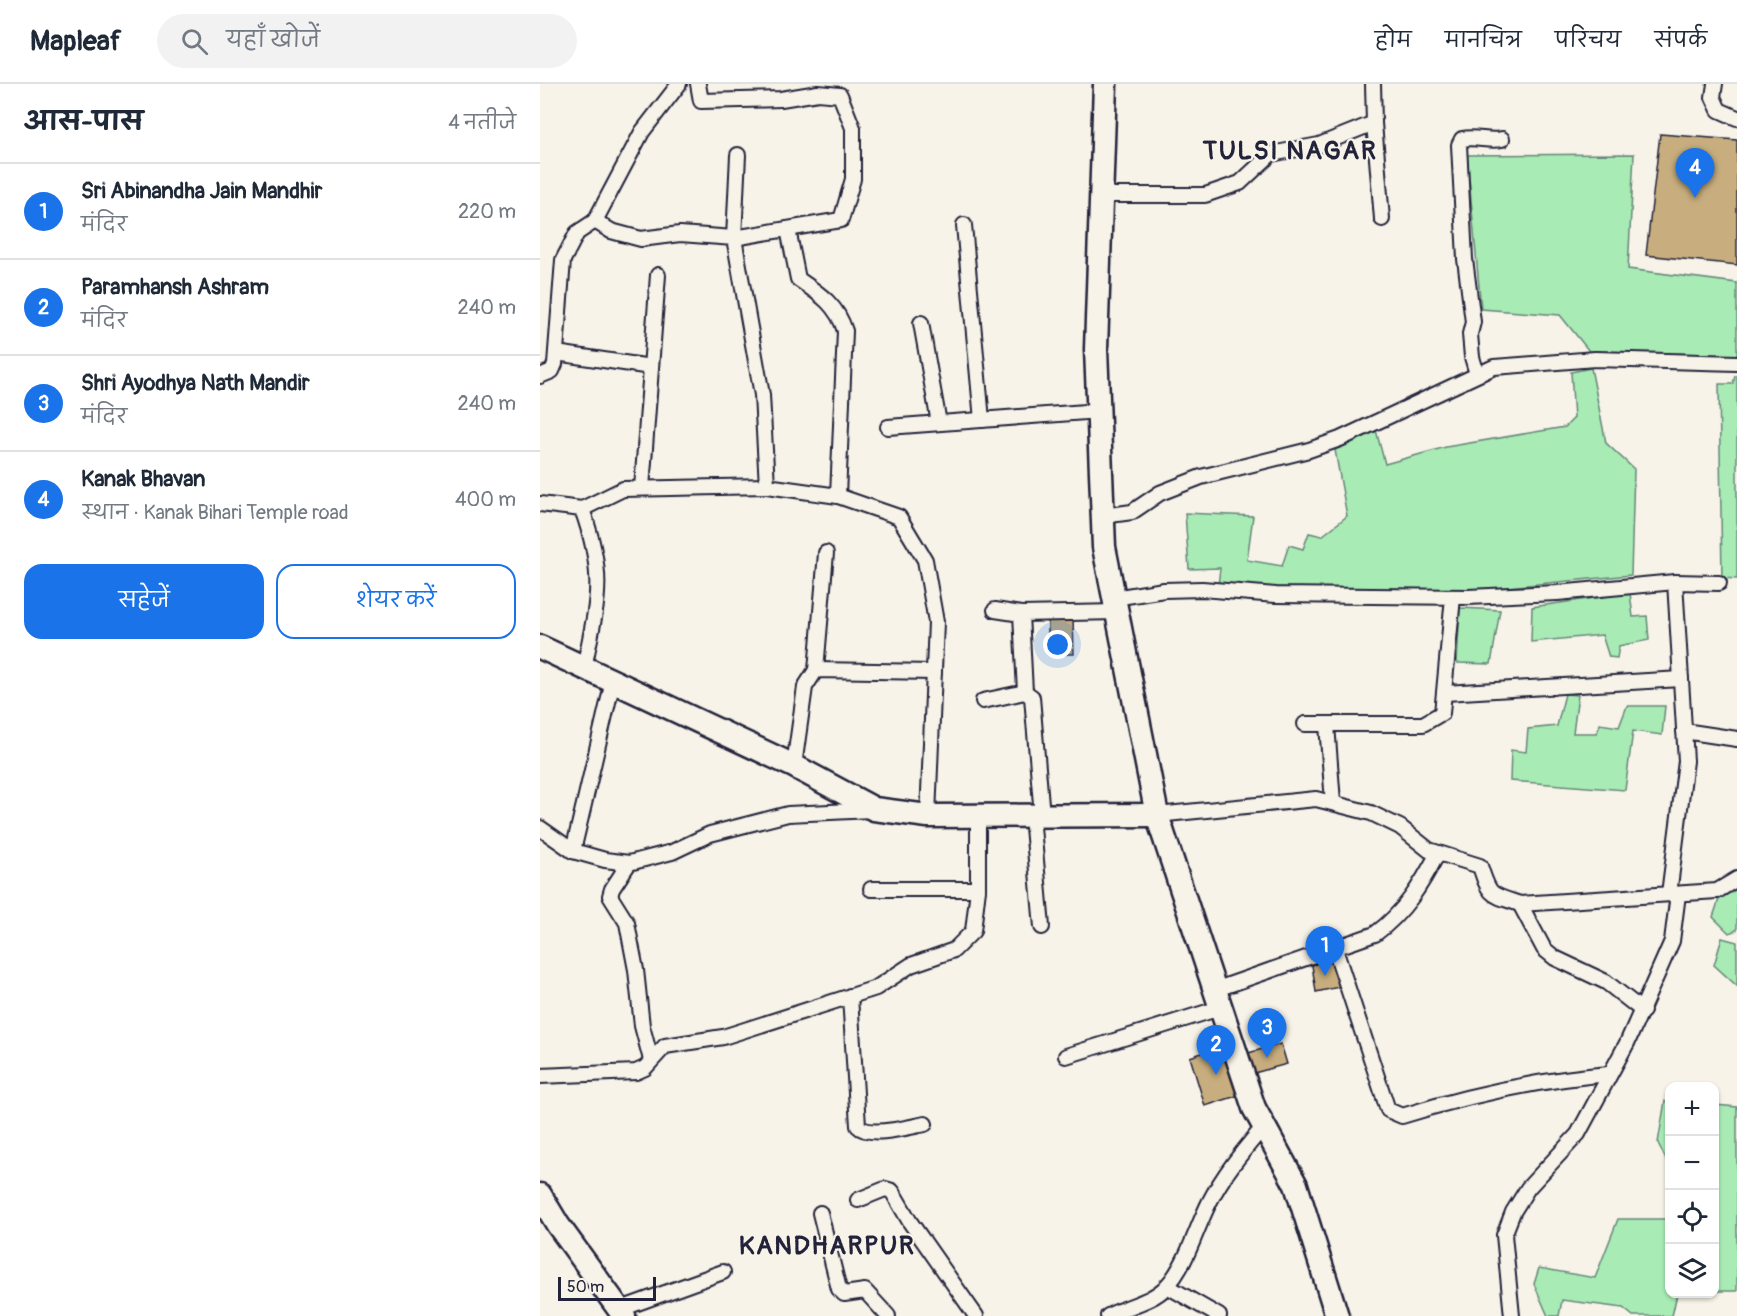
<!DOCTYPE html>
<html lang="hi">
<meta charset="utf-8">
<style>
body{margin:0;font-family:Pangolin,"Playpen Sans Deva",sans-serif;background:#f2f2f3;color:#1f2937}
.controls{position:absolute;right:18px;bottom:18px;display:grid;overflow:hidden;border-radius:12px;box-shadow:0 2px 4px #0004}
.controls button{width:54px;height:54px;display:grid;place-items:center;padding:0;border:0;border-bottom:2px solid #e0e1e3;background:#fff;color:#1f2937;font:30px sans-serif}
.scale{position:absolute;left:18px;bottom:15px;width:98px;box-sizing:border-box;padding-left:6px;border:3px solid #22223b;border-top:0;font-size:16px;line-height:21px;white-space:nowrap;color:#22223b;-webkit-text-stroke:4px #f7f3e8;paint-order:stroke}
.you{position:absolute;left:518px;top:561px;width:21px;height:21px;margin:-15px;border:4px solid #fff;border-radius:50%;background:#1a73e8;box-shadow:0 0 0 9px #1a73e833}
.badge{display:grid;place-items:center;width:39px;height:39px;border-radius:50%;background:#1a73e8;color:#fff;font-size:20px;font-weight:700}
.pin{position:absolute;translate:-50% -50px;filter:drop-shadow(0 2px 3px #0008)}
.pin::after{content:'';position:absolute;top:32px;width:21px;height:18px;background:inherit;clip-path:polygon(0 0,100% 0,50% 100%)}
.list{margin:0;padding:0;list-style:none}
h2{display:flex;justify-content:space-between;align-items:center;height:78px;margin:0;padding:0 24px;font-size:26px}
h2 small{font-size:20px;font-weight:400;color:#747a83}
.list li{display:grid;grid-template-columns:39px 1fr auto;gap:18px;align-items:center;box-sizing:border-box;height:96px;padding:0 24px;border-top:2px solid #e0e1e3}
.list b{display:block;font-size:22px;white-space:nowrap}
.list p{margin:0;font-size:20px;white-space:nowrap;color:#747a83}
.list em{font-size:20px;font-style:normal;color:#747a83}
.actions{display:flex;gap:12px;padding:18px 24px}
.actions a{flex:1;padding:14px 0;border:2px solid #1a73e8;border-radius:18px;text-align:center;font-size:21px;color:#1a73e8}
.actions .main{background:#1a73e8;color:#fff}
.icon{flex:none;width:33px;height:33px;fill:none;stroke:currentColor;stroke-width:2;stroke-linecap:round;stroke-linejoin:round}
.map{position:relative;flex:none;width:1197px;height:1232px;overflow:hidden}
header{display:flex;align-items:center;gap:36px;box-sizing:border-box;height:84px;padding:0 30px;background:#fff;border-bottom:2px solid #e0e1e3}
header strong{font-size:28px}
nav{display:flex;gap:33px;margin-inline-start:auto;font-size:21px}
.search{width:420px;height:54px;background:#f2f2f3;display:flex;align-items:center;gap:15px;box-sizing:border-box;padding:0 21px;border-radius:33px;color:#747a83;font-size:22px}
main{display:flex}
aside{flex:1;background:#fff}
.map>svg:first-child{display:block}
.green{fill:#a8ebb5;stroke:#658678;stroke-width:1.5}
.building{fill:#c8ae7e;stroke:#22223b;stroke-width:1.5}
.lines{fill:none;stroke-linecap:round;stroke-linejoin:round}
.minor-casing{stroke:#22223b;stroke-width:18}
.primary-casing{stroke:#22223b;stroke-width:27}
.minor{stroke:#f7f3e8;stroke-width:14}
.primary{stroke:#f7f3e8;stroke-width:22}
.labels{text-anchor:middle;stroke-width:4.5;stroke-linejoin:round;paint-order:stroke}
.district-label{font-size:26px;font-weight:bold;letter-spacing:1.5px;fill:#22223b;stroke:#f7f3e8}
</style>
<header>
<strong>Mapleaf</strong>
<div class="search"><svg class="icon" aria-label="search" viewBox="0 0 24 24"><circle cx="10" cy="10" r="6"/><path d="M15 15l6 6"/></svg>यहाँ खोजें</div>
<nav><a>होम</a><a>मानचित्र</a><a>परिचय</a><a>संपर्क</a></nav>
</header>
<main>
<aside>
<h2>आस-पास<small>4 नतीजे</small></h2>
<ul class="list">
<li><span class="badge">1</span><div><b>Sri Abinandha Jain Mandhir</b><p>मंदिर</p></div><em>220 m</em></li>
<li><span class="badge">2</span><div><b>Paramhansh Ashram</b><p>मंदिर</p></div><em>240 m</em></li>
<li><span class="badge">3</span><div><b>Shri Ayodhya Nath Mandir</b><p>मंदिर</p></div><em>240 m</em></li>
<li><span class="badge">4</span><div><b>Kanak Bhavan</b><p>स्थान · Kanak Bihari Temple road</p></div><em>400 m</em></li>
</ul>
<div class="actions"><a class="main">सहेजें</a><a>शेयर करें</a></div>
</aside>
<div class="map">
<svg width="1197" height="1232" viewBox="0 0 1197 1232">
<rect width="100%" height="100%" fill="#f7f3e8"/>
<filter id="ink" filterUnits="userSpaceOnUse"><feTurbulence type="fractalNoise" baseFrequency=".0167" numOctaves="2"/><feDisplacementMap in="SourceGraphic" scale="12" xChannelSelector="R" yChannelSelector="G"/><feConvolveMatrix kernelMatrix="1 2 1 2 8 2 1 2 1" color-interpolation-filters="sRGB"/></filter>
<g filter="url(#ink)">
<g class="green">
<polygon points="1094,70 1088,185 1197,199 1197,271 1049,267 1020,231 941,225 927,71"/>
<polygon points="1051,284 1066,359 1094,385 1091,491 916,508 678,502 680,484 649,485 645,429 713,432 707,476 742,482 749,461 763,465 769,449 782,452 807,432 795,366 836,346 845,380 906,363 1025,343 1034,334 1031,288"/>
<polygon points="1195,292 1197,292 1197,495 1182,494 1179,300 1193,300"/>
<polygon points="1090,509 1093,533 1107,532 1109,556 1079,562 1077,574 1069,573 1062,551 991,558 992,523"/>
<polygon points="920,524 960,526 951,580 917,579"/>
<polygon points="1025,610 1038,611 1033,649 1057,649 1060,640 1079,643 1087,622 1125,622 1122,651 1093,647 1085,706 970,697 971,666 986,668 988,645 1017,642"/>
<polygon points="1197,804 1197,846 1189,849 1173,833 1179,815"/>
<polygon points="1182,854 1197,858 1197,902 1174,881"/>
<polygon points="1125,1017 1129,1018 1129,1082 1118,1059"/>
<polygon points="1175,1021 1197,1023 1197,1207 1175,1207"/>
<polygon points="1078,1135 1129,1135 1130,1210 1137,1210 1132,1232 1093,1232 1083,1224 1022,1216 1019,1232 1008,1232 994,1200 999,1184 1055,1194"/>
</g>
<g class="building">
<polygon points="1120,50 1197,56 1197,181 1106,171"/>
<polygon points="508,534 533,534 534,570 508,570"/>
<polygon points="793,875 799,903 776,908 772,881"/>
<polygon points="688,960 703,1010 665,1022 650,973"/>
<polygon points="741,960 747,980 714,989 708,969"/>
</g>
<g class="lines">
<g class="minor-casing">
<g id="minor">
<polyline points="139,0 102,48 55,137 71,147 101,155 140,150 194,154 222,311 227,402 298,412 359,433 385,476 396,538 388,732"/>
<polyline points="158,0 161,17 241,15 278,9 300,11 313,44 313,95 301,136 194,154 198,71"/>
<polyline points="1175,0 1173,13 1179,26 1197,34"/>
<polyline points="834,39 842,135"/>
<polyline points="562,111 665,111 700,99 731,70 779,61 834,39 833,0"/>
<polyline points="424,141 442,336"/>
<path d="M 248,145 L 258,195 C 280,210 297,221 305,247 L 298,412"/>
<polyline points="381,239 399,339"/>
<polyline points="16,269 111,283"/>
<path d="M 937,290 L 932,273 L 930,250 L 933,238 L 925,175 L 919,61 L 922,55 C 937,52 948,58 962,55"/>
<polyline points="0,292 12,287 15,280 23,176 37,149 55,137"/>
<polyline points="348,343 559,327"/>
<polyline points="102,404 118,191"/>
<polyline points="0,420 42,425 83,405 227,402"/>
<path d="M 42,425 C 66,492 58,516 44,584"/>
<polyline points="563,432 592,428 620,409 661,393 769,366 800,355 954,283 1055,275 1197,279"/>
<polyline points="574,514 624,506 662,505 736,511 928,513 1017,509 1135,498 1179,499"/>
<polyline points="455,526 481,530 577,528"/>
<polyline points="481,530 485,608"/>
<polyline points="276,586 286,469"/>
<polyline points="905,609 1141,595"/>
<polyline points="443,617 485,608 492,613 502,732"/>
<polyline points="765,640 883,640 902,629 913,513"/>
<polyline points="787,641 793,718"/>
<polyline points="1144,647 1197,655"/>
<polyline points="254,682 265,603 276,586 394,588"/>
<path d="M 617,731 L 776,715 L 831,729 L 860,743 L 889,766 L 940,782 C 950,813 950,810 980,820 L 1177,807 L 1197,795"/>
<polyline points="492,732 502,843"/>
<polyline points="0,744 33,767 65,776 89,779 132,768 170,750 248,730 332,726"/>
<polyline points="33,767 73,597"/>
<polyline points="89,779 72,805 70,812 87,839 96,886 102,942 111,976"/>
<polyline points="331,805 438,805"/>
<polyline points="1129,810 1146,677 1135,498"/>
<polyline points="980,820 1004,865 1015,874 1066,898 1103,927"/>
<path d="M 795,865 L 848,1026 L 862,1032 C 929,1011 998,996 1069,990"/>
<path d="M 674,906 L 835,850 C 865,828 881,801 898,769"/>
<path d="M 310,912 L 318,1042 C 329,1054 369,1043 385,1040"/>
<polyline points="526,972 680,924"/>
<polyline points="0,992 96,988 105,984 125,962 183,953 336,904 371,881 414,866 433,847 438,805 438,732"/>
<polyline points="318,1116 345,1105 352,1107 370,1138 436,1232"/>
<polyline points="280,1129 299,1205 304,1210 325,1207 348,1232"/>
<polyline points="627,1202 679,1232"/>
<polyline points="78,1226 183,1188"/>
<path d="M 568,1232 C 586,1222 612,1218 626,1203 C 647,1181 656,1144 670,1117 C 684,1089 704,1066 724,1042"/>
<polyline points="972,1232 964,1151 973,1128 988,1104 1038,1050 1087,959 1132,857 1138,810"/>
</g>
</g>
<g class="primary-casing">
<g id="primary">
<polyline points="565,0 556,265 564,463 617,731 714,1024 756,1101 797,1232"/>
<polyline points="0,563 254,682 334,725 388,732 617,731"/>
<polyline points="0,1111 18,1141 84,1232"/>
</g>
</g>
<use href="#minor" class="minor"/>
<use href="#primary" class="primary"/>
</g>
</g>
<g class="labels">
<g class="district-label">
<text x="750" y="75">TULSI NAGAR</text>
<text x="287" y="1170">KANDHARPUR</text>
</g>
</g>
</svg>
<div class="controls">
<button>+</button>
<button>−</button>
<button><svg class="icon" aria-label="locate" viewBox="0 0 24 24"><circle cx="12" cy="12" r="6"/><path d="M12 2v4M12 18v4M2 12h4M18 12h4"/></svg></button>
<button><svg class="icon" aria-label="layers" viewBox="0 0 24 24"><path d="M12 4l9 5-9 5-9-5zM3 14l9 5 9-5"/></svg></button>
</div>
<div class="scale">50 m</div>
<div class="you"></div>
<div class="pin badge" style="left:785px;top:892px">1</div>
<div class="pin badge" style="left:676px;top:991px">2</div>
<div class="pin badge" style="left:727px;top:974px">3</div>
<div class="pin badge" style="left:1155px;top:114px">4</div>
</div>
</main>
